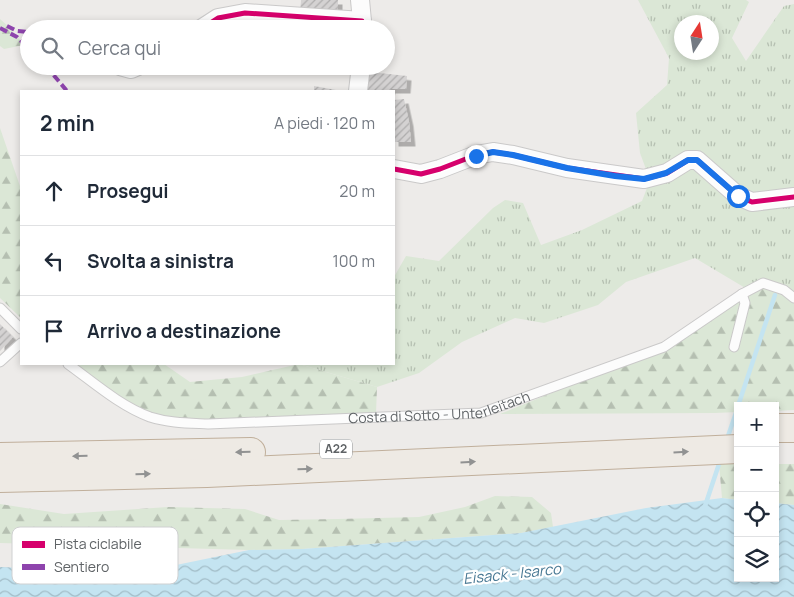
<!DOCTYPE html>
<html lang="it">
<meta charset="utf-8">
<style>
body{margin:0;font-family:Manrope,sans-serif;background:#f2f2f3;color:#1f2937}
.controls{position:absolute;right:15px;bottom:15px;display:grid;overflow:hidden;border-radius:0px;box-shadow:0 2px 8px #0003}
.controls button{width:45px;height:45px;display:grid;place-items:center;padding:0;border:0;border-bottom:1px solid #e0e1e3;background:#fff;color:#1f2937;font:25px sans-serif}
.compass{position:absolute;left:674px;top:15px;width:45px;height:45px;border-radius:50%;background:#fff;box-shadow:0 2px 8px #0003;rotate:12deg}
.stop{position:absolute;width:15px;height:15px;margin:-11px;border:4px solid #1a73e8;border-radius:50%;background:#fff}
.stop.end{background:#1a73e8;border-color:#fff;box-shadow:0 1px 5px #0008}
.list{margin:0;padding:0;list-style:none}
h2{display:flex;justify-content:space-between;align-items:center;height:65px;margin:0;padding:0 20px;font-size:21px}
h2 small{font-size:16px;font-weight:400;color:#747a83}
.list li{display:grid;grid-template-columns:32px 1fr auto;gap:15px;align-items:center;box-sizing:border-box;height:70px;padding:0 20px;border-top:1px solid #e0e1e3}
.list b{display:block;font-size:19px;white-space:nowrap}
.list em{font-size:16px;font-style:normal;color:#747a83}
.icon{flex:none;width:28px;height:28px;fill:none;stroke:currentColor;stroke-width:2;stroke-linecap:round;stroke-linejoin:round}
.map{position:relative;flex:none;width:794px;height:597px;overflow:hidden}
.search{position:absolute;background:#fff;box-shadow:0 2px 8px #0003;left:20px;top:20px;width:375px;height:55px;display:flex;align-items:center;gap:12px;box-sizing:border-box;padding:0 18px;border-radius:28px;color:#747a83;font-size:19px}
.panel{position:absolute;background:#fff;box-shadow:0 2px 8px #0003;left:20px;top:90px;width:375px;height:275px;border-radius:0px}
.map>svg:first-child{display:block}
.grass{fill:url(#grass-tufts);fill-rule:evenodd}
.forest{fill:url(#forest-firs)}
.water{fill:url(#water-waves)}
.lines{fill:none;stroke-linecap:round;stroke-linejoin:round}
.stream{stroke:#c4e4f1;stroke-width:4.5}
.building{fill:url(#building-hatch);filter:url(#shadow)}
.lane-casing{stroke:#cac9c9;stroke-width:11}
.street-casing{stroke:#cac9c9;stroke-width:20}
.highway-casing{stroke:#c0af9b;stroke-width:30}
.lane{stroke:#fcfcfc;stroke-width:9}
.street{stroke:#fcfcfc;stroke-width:18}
.highway{stroke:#eeeae4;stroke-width:28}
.quiet{stroke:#8e44ad;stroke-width:4;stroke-dasharray:8 4;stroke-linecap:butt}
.cycleway-casing{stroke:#fff;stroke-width:8}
.cycleway{stroke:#d6006c;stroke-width:5}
.oneway{fill:#919292}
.route{stroke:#1a73e8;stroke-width:6}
.labels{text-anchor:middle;stroke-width:4.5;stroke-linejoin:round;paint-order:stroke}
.shield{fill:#fff;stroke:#8f9294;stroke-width:1}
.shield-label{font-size:12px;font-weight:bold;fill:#5f6366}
.street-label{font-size:14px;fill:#5f6366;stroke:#fff}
.water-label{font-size:15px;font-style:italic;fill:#497994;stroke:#fff}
.key{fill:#fff;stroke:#cfd0d1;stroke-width:1}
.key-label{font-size:14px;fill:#5f6366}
</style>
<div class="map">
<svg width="794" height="597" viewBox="0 0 794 597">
<defs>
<pattern id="grass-tufts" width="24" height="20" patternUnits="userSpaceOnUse" patternTransform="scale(1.25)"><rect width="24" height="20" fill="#dbe7d6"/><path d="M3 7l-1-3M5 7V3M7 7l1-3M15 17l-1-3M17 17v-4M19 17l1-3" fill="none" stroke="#b5bfb1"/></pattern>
<pattern id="forest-firs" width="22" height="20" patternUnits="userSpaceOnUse" patternTransform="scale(1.25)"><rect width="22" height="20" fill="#dbe7d6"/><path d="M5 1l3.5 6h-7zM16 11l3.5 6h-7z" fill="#b5bfb1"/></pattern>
<pattern id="water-waves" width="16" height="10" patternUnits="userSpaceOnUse" patternTransform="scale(1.25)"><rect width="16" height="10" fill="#c4e4f1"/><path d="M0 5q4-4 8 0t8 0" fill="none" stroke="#a2bcc7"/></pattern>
<pattern id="building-hatch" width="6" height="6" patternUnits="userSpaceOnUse" patternTransform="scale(1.25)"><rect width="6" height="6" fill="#d4d2d2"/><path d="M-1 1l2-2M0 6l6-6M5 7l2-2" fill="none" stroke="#afaeae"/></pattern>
<filter id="shadow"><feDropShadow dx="4.5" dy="4.5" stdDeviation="0" flood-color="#0004"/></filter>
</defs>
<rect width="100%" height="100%" fill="#edebe9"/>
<path class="grass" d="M 638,0 L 746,0 L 749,2 L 732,38 L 746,61 L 784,6 L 794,4 L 794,299 L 752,292 L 695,258 L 626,282 L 598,305 L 544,323 L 515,318 L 462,342 L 419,373 L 377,387 L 299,364 L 394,364 L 394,277 L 406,256 L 439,261 L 493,208 L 505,200 L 523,203 L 541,245 L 582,230 L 642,201 L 650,180 L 640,153 L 636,113 L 667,85 L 669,58 ZM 682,22 L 712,22 L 712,52 L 682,52 Z"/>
<g class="forest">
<polygon points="0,19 9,27 24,45 4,49 0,46"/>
<polygon points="0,128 21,189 21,318 0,298"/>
<polygon points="763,283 794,298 794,410 775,411 775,406 738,406 738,412 715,413 500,414 664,347"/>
<path d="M 77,364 L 164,364 L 190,382 L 242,377 L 299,364 L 377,387 L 376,414 L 194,420 C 178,418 163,417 148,412 C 121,403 99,381 77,364 Z"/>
<polygon points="719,464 738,464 738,500 722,498"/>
<polygon points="775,464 794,464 794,505 775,503"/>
<polygon points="495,496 532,497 551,513 553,527 521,533 302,549 249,550 0,543 0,504 64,514 168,507 245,509 279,520 338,519 419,517 465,507"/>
</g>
<polygon class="water" points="722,498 738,500 738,578 775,578 775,503 794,505 794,597 0,597 0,567 32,568 86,575 147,571 249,550 302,549 521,533 646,508"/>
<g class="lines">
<g class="stream">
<polyline points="738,406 775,295"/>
<polyline points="727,439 738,407"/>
<polyline points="705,506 721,458"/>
</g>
</g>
<g class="building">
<polygon points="301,0 338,0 338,16 300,14"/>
<polygon points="92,22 117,28 117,29 89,29"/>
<polygon points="370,72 407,76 406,89 391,89 390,91 365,91"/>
<polygon points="314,86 336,90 336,91 314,91"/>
<polygon points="404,99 409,122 411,142 394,142 394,100"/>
<polygon points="0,324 13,337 0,351"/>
</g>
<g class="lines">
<g class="lane-casing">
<g id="lane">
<polyline points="0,308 21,329"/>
<polyline points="734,347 745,303 742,294"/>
<polyline points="0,362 21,343"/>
<path id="s1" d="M 68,364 C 93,382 120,406 150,417 C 169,423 188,423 208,424 L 481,413 L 664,347 L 742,294 L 763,283 L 784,290 L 794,298"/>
</g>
</g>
<g class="street-casing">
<g id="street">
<polyline points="360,0 362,21"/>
<polyline points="201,29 218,18 245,13 362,21 363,29"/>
<polyline points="120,66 131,69 138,66"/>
<polyline points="358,91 361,66"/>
<polyline points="394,169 421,174 440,169 476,155 493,152 513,155 567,168 644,179 667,173 688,160 697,160 738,196 752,202 794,197"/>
</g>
</g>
<g class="highway-casing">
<g id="highway">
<polyline points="775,428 794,428"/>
<polyline points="0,457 251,452"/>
<polyline points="0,478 207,473 738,449"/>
</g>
</g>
<use href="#lane" class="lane"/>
<use href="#street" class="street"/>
<use href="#highway" class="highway"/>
<g class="quiet">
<polyline points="7,26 17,31 29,32"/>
<polyline points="0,28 17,37 29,49"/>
<polyline points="46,66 67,91"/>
</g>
<g class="cycleway-casing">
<g id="cycleway">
<polyline points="201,29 218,18 245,13 362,21 363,29"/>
<polyline points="394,169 421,174 440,169 476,155 493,152 513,155 567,168 644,179 667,173 688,160 697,160 738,196 752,202 794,197"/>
</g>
</g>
<use href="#cycleway" class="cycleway"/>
</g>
<defs><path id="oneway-solid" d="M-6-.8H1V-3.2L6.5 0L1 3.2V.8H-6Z" transform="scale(1.25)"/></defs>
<g class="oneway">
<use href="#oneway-solid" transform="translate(243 452) rotate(178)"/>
<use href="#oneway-solid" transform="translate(681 452) rotate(-3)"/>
<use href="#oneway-solid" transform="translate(80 456) rotate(179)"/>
<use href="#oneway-solid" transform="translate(468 462) rotate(-3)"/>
<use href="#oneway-solid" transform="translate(305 469) rotate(-2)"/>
<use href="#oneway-solid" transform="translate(143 474) rotate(-2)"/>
</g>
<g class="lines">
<polyline class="route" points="476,156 493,152 513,155 567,168 615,176 644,179 666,173 688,160 697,160 738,196"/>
</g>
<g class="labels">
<rect class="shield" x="320" y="439.5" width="32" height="19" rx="4"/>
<g class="shield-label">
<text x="336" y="453">A22</text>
</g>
<g class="street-label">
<text dy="5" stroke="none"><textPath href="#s1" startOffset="389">Costa di Sotto - Unterleitach</textPath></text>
</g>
<g class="water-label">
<text transform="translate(512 574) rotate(-6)" y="5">Eisack - Isarco</text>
</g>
</g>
<rect x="12" y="527" width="166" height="57" rx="8" class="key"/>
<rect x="22" y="541" width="23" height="7" fill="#d6006c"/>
<rect x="22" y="564" width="23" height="6" fill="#8e44ad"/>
<g class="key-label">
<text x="54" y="549">Pista ciclabile</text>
<text x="54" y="572">Sentiero</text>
</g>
</svg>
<div class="controls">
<button>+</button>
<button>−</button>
<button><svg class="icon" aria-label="locate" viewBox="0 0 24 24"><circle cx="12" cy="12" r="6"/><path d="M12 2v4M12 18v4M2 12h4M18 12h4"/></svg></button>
<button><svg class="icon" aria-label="layers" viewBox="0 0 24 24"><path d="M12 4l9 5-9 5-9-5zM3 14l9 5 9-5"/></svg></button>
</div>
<svg class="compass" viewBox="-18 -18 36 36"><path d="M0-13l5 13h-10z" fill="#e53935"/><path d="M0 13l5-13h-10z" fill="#747a83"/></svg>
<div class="stop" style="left:738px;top:196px"></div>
<div class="stop end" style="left:476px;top:156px"></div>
<div class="search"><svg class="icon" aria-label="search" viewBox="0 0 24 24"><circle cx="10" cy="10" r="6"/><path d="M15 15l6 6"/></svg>Cerca qui</div>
<section class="panel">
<h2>2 min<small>A piedi · 120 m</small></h2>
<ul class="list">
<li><svg class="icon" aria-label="ahead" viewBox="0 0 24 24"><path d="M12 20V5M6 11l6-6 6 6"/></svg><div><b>Prosegui</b></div><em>20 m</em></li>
<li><svg class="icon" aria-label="left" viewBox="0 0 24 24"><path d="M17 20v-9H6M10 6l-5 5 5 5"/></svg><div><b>Svolta a sinistra</b></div><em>100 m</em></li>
<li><svg class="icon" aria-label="arrive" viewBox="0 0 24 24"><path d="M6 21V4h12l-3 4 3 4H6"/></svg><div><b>Arrivo a destinazione</b></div></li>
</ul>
</section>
</div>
